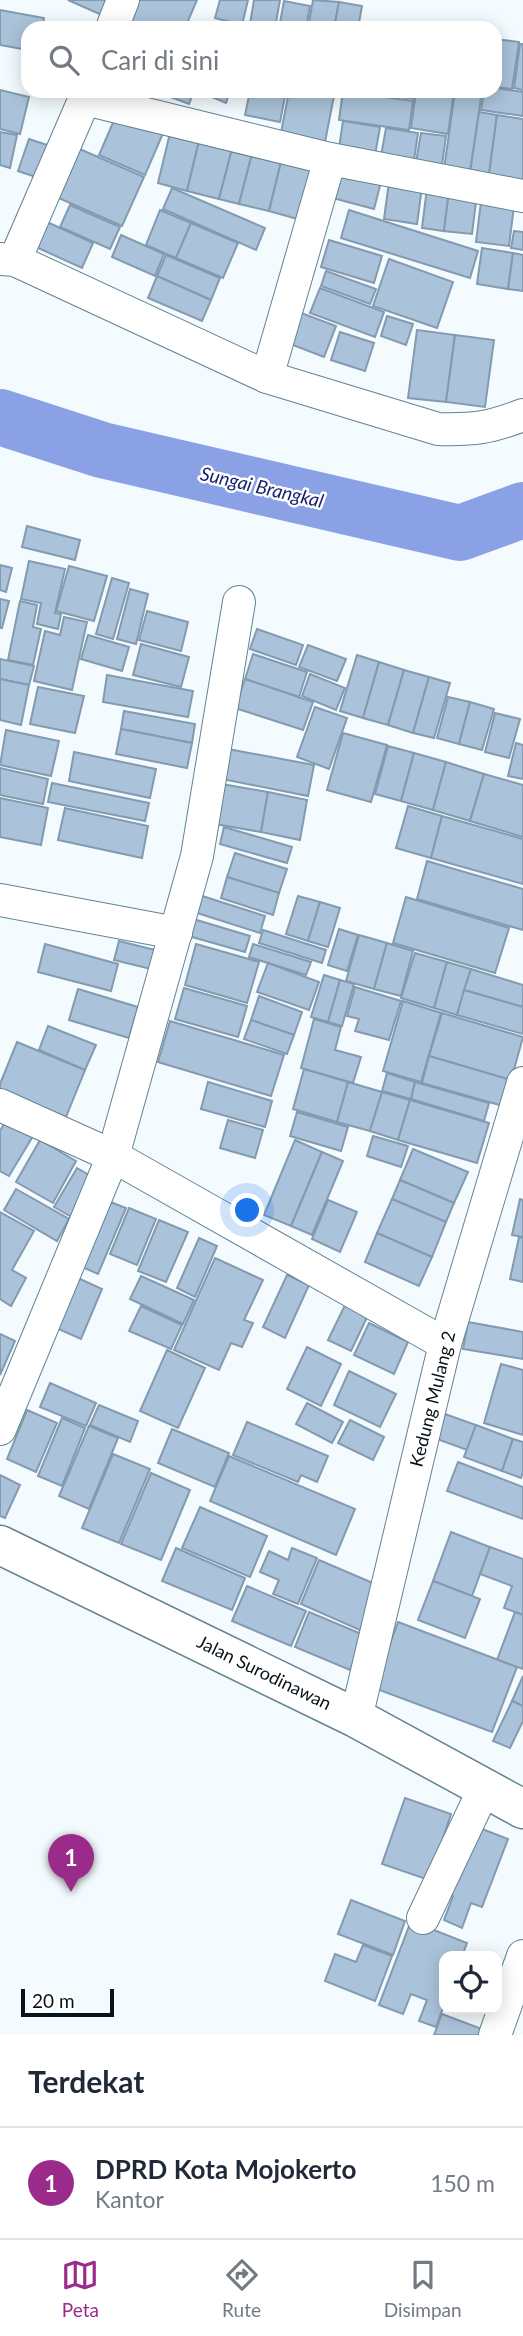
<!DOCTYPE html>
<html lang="id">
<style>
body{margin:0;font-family:Lato,sans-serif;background:#f6f6f7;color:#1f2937}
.controls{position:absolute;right:21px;bottom:21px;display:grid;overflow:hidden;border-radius:14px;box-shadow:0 4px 18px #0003}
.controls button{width:63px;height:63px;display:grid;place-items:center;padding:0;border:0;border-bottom:2px solid #e0e1e3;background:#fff;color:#1f2937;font:35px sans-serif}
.scale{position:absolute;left:21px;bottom:18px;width:93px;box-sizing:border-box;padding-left:7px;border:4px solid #071319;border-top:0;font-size:19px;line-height:24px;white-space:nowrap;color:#071319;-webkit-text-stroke:5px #fff;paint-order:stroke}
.you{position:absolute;left:248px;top:1211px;width:24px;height:24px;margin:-18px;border:5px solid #fff;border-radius:50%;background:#1a73e8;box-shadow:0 0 0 10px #1a73e833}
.badge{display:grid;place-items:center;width:46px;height:46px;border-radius:50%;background:#9b2b8a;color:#fff;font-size:23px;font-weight:700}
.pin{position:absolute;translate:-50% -58px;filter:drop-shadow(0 2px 4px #0008)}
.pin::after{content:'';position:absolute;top:37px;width:24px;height:21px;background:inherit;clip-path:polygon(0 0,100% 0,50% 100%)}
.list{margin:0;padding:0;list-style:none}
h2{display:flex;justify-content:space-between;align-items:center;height:91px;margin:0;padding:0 28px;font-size:30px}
h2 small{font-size:23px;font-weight:400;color:#747a83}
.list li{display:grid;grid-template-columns:46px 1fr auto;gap:21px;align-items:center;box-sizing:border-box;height:112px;padding:0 28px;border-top:2px solid #e0e1e3}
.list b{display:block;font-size:26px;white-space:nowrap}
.list p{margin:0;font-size:23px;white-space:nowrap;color:#747a83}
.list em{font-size:23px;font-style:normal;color:#747a83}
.icon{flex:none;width:38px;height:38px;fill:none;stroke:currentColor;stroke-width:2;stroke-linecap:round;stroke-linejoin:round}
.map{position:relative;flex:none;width:523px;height:2035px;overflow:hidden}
.search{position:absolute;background:#fff;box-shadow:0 4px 18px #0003;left:21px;right:21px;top:21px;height:77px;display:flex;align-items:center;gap:18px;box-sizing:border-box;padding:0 24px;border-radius:21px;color:#747a83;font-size:26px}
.sheet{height:203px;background:#fff}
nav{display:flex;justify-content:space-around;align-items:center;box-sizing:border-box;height:98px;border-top:2px solid #e0e1e3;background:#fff;font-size:19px;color:#747a83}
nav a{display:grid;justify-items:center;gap:4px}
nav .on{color:#9b2b8a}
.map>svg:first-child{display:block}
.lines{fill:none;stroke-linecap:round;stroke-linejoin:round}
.river{stroke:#8aa1e6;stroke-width:56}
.building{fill:#abc3da;stroke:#839ab0;stroke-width:2}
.minor-casing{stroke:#638391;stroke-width:34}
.secondary-casing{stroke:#638391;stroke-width:41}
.minor{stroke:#fff;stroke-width:32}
.secondary{stroke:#fff;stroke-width:38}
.labels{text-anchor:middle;stroke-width:5;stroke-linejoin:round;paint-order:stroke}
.street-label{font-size:18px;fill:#071319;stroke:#fff}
.water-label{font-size:19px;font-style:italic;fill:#172270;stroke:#fff}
</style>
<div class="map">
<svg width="523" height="2035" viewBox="0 0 523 2035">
<rect width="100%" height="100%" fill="#f4fbfe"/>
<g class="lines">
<polyline class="river" points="0,417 102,450 460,533 523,510"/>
</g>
<g class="building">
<polygon points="68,0 112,0 104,16"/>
<polygon points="132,0 197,0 185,28 120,28"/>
<polygon points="220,0 248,0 242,25 215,18"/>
<polygon points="254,0 280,0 275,28 250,24"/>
<polygon points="313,0 339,2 334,28 308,28"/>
<polygon points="284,1 310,6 306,28 279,28"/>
<polygon points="339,2 362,6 358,28 334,28"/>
<polygon points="0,10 44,18 43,28 28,28 28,50 0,45"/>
<polygon points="495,39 519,42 512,89 495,87"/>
<polygon points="520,44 523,44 523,90 514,88"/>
<polygon points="495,88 523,92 523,116 481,110 484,91 495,91"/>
<polygon points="0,90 29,97 20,134 0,129"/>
<polygon points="166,91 194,91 189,104 165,95"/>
<polygon points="198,91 230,91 226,103"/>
<polygon points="250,91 286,91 280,122 245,115"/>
<polygon points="289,91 335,91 324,147 280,138"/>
<polygon points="343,91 413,101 409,130 339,120"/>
<polygon points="360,91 416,91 415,99"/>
<polygon points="416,91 454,91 448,134 411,128"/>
<polygon points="455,91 482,91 469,179 443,176"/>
<polygon points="118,111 164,131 145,175 99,155"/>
<polygon points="479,112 497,115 488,182 469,180"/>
<polygon points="497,115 523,119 523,188 488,182"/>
<polygon points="343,121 380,127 374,161 338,155"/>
<polygon points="386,128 418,133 413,167 380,162"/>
<polygon points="0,132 17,135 10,168 0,165"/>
<polygon points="170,133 199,141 187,191 158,183"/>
<polygon points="421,133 446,136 441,172 415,168"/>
<polygon points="29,139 53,147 42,179 18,171"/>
<polygon points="199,141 232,149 219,199 187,191"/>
<polygon points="75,147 144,177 122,226 54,196"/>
<polygon points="232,149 252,154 239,204 219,199"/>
<polygon points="252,154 281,162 269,211 239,204"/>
<polygon points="281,162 314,170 301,220 269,211"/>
<polygon points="336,171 381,182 374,209 329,197"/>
<polygon points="389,182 422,187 417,224 384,219"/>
<polygon points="172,188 265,228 256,250 163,209"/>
<polygon points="427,188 449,191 444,231 422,228"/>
<polygon points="449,191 477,194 472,234 444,231"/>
<polygon points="481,202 514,206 509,246 476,242"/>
<polygon points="70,205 120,227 110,249 60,227"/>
<polygon points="160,210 191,223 176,258 146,245"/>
<polygon points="349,210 478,251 470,278 341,238"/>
<polygon points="47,222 93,243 82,268 36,247"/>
<polygon points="191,223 238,243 223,278 176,258"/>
<polygon points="514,231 523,232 523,250 511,248"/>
<polygon points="121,235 164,254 155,276 112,257"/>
<polygon points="329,240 382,256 374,283 321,267"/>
<polygon points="482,248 513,253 508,289 477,284"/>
<polygon points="513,253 523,255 523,291 508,289"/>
<polygon points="166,255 220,278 211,300 157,276"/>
<polygon points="389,259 453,282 437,328 373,306"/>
<polygon points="326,271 376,289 370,304 321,286"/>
<polygon points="157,276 211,300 202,321 148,298"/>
<polygon points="320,288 384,312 375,337 310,313"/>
<polygon points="296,311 336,326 324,357 285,342"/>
<polygon points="387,316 413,324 406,345 381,336"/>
<polygon points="417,330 455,335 446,402 408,398"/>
<polygon points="340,332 374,343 365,371 331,360"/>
<polygon points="455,335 494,340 485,407 446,402"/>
<polygon points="27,526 80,540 75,560 22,547"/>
<polygon points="29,561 65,569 55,613 61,614 58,629 37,624 41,603 21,599"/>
<polygon points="0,565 12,568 6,592 0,590"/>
<polygon points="69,566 107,576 94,621 56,611"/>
<polygon points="112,578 129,583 113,639 96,634"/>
<polygon points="130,589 148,594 136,644 117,639"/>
<polygon points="0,599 9,601 2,628 0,628"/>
<polygon points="20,601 37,605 33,627 41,629 33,665 8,660"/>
<polygon points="147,611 188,622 181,651 139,640"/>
<polygon points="64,617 87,622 72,690 34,681 45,631 60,635"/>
<polygon points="257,629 303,645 296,665 250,649"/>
<polygon points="88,635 129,647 122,671 81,659"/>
<polygon points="141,644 189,657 181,687 133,675"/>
<polygon points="308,645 346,659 337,681 299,667"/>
<polygon points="253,654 307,672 299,697 245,679"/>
<polygon points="357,655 379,662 363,718 340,711"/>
<polygon points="0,659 34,666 29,685 0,679"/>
<polygon points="379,662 404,670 388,725 363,718"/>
<polygon points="404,670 429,677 413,733 388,725"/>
<polygon points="310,674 345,688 336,710 302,696"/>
<polygon points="107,675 193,691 188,717 103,702"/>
<polygon points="429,677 450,683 434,738 413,733"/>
<polygon points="0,679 29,685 21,725 0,720"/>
<polygon points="245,679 313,702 303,730 235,708"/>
<polygon points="38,687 84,696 75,733 30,724"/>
<polygon points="448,697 470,702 459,744 437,738"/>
<polygon points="470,702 494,709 482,750 459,744"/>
<polygon points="315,707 347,718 329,769 297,757"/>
<polygon points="124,711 195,724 192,743 121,729"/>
<polygon points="495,713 520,719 509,758 485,752"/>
<polygon points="121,729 192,743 187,768 116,754"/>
<polygon points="6,730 59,741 51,776 0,765"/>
<polygon points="343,733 387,745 371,802 327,790"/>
<polygon points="516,743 523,745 523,779 508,776"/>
<polygon points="388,746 414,753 401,801 375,794"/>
<polygon points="228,749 314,765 308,796 222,779"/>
<polygon points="74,752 156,769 150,798 69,781"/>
<polygon points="414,753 446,762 433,810 401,801"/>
<polygon points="446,762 484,774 470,821 433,810"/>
<polygon points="0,768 48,779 43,804 0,795"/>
<polygon points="484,774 523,785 523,837 470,821"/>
<polygon points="52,783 149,803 145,821 48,802"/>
<polygon points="216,783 268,792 261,832 209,823"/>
<polygon points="268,792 307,800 300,840 261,832"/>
<polygon points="0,798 48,808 41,845 0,837"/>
<polygon points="408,806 442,816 431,858 396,848"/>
<polygon points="65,808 148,826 142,858 58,840"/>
<polygon points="442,816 523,839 523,884 431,858"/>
<polygon points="224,827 292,847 287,863 220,844"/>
<polygon points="235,853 287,869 279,893 227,877"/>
<polygon points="427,861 523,889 523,930 417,899"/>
<polygon points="227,877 279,893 273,915 221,898"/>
<polygon points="199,895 265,916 260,933 194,912"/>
<polygon points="298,896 320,902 308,941 286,934"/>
<polygon points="406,897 509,928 495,973 393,943"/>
<polygon points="320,902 340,908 328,947 308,941"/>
<polygon points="190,918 250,936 245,952 185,935"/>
<polygon points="339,929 358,935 347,971 328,965"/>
<polygon points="263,930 326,950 322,963 259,943"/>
<polygon points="359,935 387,943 374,989 346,981"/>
<polygon points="119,941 155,950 151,969 114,960"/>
<polygon points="387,943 413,951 401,996 374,989"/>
<polygon points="45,944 118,964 111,991 38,972"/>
<polygon points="196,944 259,962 247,1003 185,985"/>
<polygon points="253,944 311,962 306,975 249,957"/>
<polygon points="415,953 447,962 434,1008 401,998"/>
<polygon points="447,962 471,969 457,1015 434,1008"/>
<polygon points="268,963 319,982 309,1010 257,992"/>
<polygon points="471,969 523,985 523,1007 464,990"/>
<polygon points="324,975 340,980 328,1022 311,1017"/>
<polygon points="340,980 354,984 342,1026 328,1022"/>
<polygon points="355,987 401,1001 389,1040 355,1031 359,1019 347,1016"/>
<polygon points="184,988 247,1006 238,1037 175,1019"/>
<polygon points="78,989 138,1007 129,1038 69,1020"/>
<polygon points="464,990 523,1007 523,1034 457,1015"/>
<polygon points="259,996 302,1012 294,1035 251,1020"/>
<polygon points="403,1001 441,1013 421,1082 383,1071"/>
<polygon points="442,1013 523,1037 511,1080 429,1056"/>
<polygon points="314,1019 341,1027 335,1050 361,1057 353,1083 301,1068"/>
<polygon points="251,1020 294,1035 287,1054 244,1039"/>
<polygon points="170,1021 284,1055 271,1096 158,1062"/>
<polygon points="48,1026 96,1045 85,1070 39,1050"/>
<polygon points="17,1042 85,1070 66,1117 0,1090 0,1084"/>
<polygon points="429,1056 511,1080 503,1106 422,1083"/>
<polygon points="304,1069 348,1082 337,1122 293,1109"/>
<polygon points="387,1073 415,1082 411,1099 382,1091"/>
<polygon points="208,1082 272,1101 265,1127 201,1109"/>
<polygon points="348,1082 382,1092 370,1131 337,1122"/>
<polygon points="415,1082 489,1103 484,1121 411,1099"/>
<polygon points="382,1092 410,1100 398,1140 370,1131"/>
<polygon points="410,1100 489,1123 477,1163 398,1140"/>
<polygon points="297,1112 348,1127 341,1151 290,1136"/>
<polygon points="6,1120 33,1136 9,1176 0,1171 0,1131"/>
<polygon points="228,1120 263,1130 255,1158 220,1148"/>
<polygon points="373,1136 408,1146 401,1167 367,1156"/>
<polygon points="40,1140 76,1161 53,1203 16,1182"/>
<polygon points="295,1140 322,1152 291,1226 264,1215"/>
<polygon points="413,1149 468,1172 454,1203 400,1180"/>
<polygon points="322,1152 343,1161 312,1235 291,1226"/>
<polygon points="77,1168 98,1180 75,1219 54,1207"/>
<polygon points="400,1180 454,1203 446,1222 392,1199"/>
<polygon points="16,1189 69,1219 57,1241 4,1210"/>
<polygon points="98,1197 126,1208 98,1274 71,1262"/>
<polygon points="392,1199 446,1222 432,1257 377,1233"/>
<polygon points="520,1199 523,1200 523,1237 512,1235"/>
<polygon points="328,1200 357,1212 340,1252 312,1239"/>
<polygon points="129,1208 156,1219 137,1265 110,1254"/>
<polygon points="0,1212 34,1231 12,1270 26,1278 11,1306 0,1299"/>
<polygon points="159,1220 188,1232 166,1282 138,1271"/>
<polygon points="377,1233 432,1257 419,1286 365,1262"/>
<polygon points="519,1237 523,1238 523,1282 510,1279"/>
<polygon points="199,1238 217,1246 195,1297 177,1288"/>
<polygon points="215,1258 263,1280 244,1320 253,1323 242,1347 231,1343 219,1370 174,1350"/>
<polygon points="67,1273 102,1289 81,1339 45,1323"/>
<polygon points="287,1275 309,1285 285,1338 263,1327"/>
<polygon points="141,1276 194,1300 183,1324 130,1299"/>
<polygon points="347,1301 370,1311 351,1351 328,1340"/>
<polygon points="141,1306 182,1325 171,1349 129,1331"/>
<polygon points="468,1322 523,1332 523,1359 463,1349"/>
<polygon points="369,1323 408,1342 394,1374 354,1355"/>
<polygon points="0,1334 15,1341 0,1375"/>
<polygon points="307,1347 341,1364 321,1406 287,1389"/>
<polygon points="167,1350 205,1368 178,1428 140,1411"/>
<polygon points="501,1364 523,1370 523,1435 484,1423"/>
<polygon points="349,1371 396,1394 380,1427 334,1405"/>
<polygon points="50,1383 96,1403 86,1426 40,1407"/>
<polygon points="307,1403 343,1422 332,1443 296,1424"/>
<polygon points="99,1405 138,1421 130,1442 90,1425"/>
<polygon points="27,1410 57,1423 36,1472 7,1459"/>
<polygon points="445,1414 476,1425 467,1450 437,1439"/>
<polygon points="62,1418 85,1428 62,1486 38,1476"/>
<polygon points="350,1420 384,1437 373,1460 338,1443"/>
<polygon points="247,1422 328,1456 317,1482 301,1475 298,1482 233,1455"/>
<polygon points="476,1425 513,1439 502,1471 464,1457"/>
<polygon points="89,1426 118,1438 89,1509 59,1496"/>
<polygon points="172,1429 229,1453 215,1487 158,1463"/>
<polygon points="513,1439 523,1442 523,1472 521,1478 502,1471"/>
<polygon points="113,1454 150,1469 119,1543 82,1528"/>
<polygon points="229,1456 355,1509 336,1555 210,1501"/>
<polygon points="458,1462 523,1487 523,1519 447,1491"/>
<polygon points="151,1473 190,1490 161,1560 121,1544"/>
<polygon points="0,1475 20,1485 5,1518 0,1516"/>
<polygon points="200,1507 267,1536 250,1577 182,1548"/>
<polygon points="451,1532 490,1547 472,1596 433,1581"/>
<polygon points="490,1547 523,1559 523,1615 504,1608 512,1586 480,1574"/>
<polygon points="176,1548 245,1578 232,1610 162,1581"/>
<polygon points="292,1548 317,1558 298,1604 273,1594 279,1580 260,1572 269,1551 288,1560"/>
<polygon points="319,1560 380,1586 362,1631 301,1604"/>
<polygon points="433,1581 480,1599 465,1638 418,1620"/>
<polygon points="247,1586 306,1611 291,1646 232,1621"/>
<polygon points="309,1612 364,1635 350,1670 295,1647"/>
<polygon points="515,1612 523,1615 523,1669 497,1660"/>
<polygon points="398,1622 517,1667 492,1732 374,1688"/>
<polygon points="523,1676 523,1706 512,1701"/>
<polygon points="512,1701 523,1706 523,1721 510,1748 493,1741"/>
<polygon points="405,1798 451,1814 429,1880 382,1864"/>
<polygon points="472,1825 508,1839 482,1907 471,1903 462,1928 444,1920 453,1896 446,1893"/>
<polygon points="351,1900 405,1921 393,1955 338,1934"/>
<polygon points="411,1921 467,1943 462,1956 444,1956 444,2005 436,2027 419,2021 427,2000 411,1994 403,2014 379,2005"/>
<polygon points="363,1945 392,1956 375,2001 325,1981 335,1954 356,1962"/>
<polygon points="442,2014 482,2029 480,2035 434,2035"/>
</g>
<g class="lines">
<g class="minor-casing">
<g id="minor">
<polyline points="112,28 123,0"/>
<polyline points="85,99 330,159 523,196"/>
<path d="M 0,259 L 15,260 L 267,377 L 438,429 C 474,430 489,428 523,415"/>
<polyline points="15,260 88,91"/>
<polyline points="267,377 330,159"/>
<polyline points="0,900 176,933"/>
<polyline points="0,1105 113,1156 445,1344"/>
<polyline points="0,1429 113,1156 197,856 239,602"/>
<polyline points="356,1718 445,1344 523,1083"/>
<polyline points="423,1918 484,1789"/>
<polyline points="495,2035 523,1956"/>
</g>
</g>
<g class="secondary-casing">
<polyline id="secondary" points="0,1545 356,1718 523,1809"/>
</g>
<use href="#minor" class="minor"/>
<use href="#secondary" class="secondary"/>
</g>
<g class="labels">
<g class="street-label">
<text transform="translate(433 1399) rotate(-76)" y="6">Kedung Mulang 2</text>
<text transform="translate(264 1673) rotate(26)" y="6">Jalan Surodinawan</text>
</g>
<g class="water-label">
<text transform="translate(262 487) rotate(13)" y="7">Sungai Brangkal</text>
</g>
</g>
</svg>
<div class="controls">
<button><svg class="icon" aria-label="locate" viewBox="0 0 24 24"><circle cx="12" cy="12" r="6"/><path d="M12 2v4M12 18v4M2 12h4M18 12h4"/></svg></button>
</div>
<div class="scale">20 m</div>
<div class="you"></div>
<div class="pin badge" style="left:71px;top:1892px">1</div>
<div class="search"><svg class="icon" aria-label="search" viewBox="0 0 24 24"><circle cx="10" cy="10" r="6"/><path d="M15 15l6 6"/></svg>Cari di sini</div>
</div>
<section class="sheet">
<h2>Terdekat<small></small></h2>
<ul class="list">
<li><span class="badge">1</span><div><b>DPRD Kota Mojokerto</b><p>Kantor</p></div><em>150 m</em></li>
</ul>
</section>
<nav>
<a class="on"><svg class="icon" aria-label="map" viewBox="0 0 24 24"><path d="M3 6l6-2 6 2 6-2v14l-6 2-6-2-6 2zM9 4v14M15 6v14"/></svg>Peta</a>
<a><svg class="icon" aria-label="directions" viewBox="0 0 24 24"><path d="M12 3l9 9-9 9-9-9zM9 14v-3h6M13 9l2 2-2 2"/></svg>Rute</a>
<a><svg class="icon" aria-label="saved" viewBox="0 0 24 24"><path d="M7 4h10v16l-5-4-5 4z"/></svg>Disimpan</a>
</nav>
